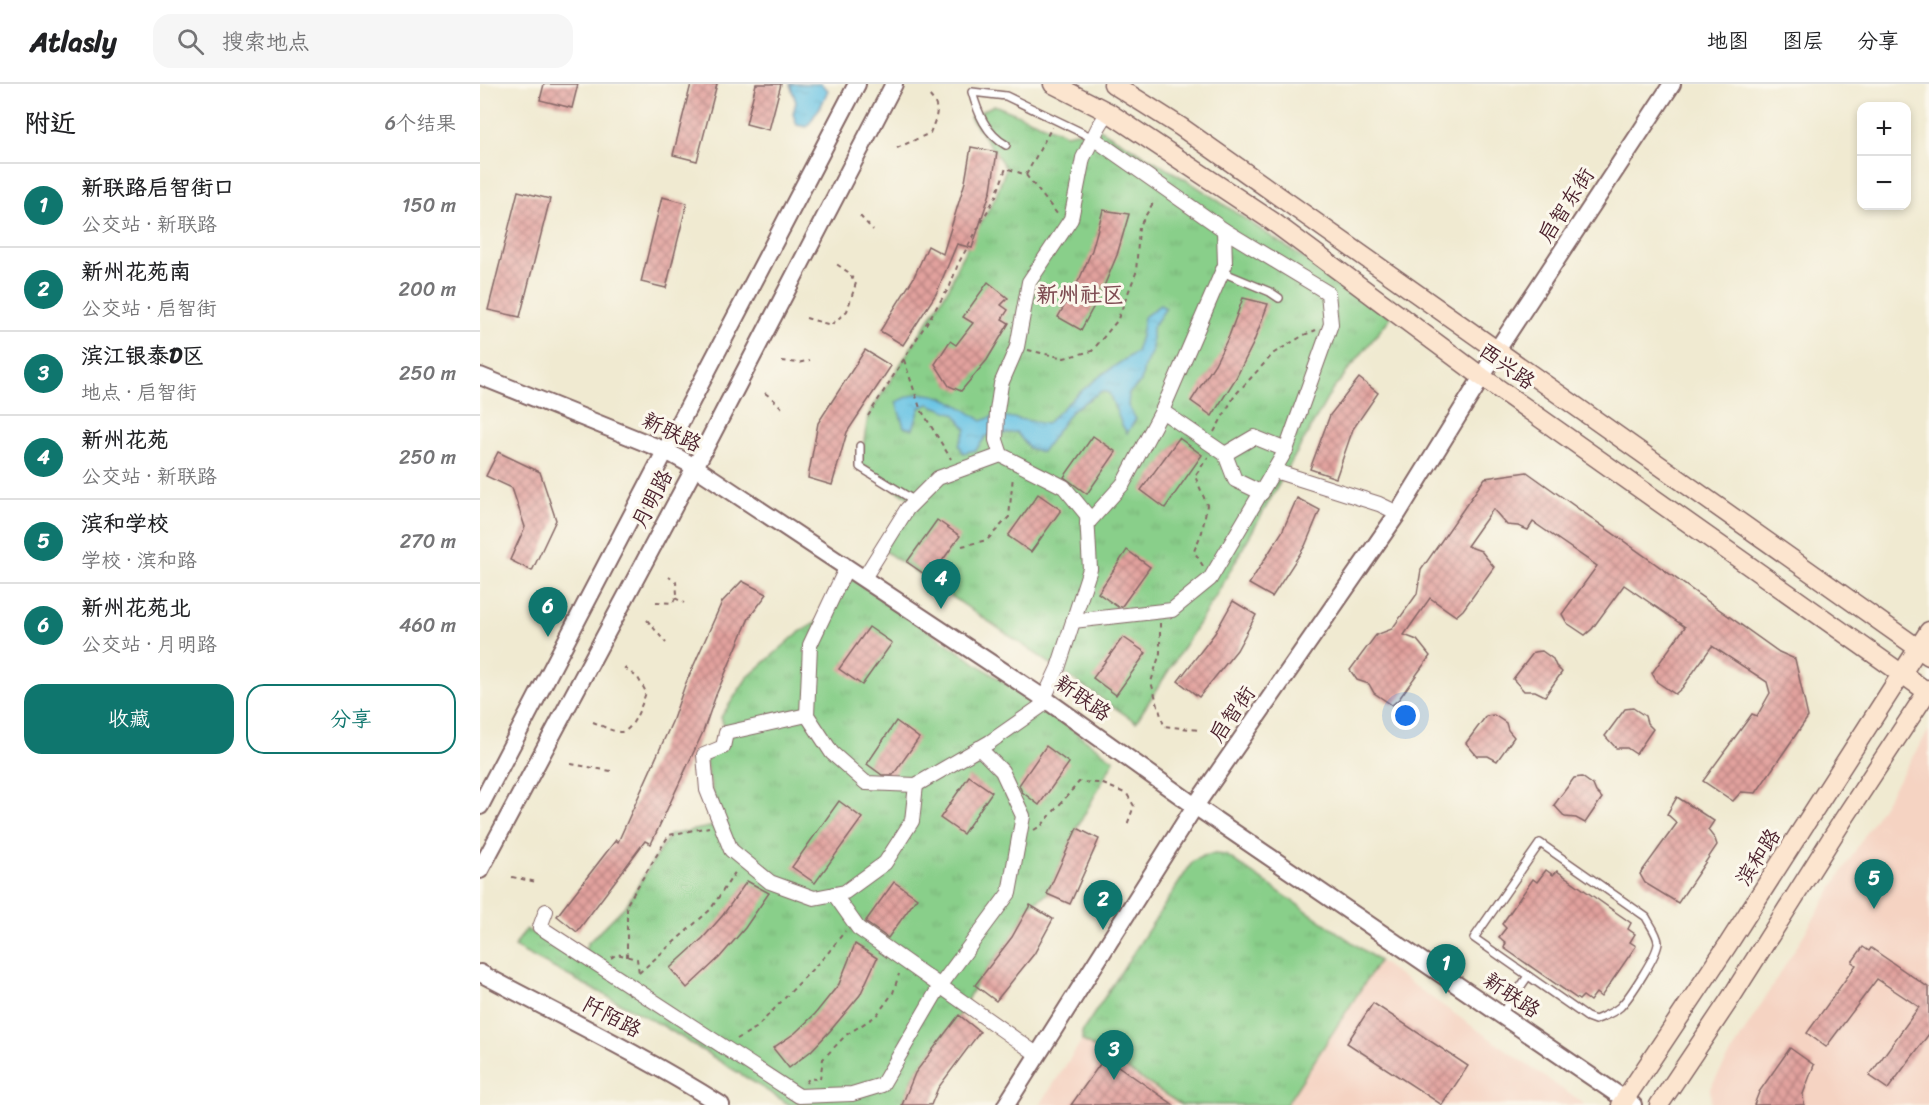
<!DOCTYPE html>
<html lang="zh">
<meta charset="utf-8">
<style>
body{margin:0;font-family:Sriracha,"LXGW WenKai TC",sans-serif;background:#f6f6f6;color:#202124}
.controls{position:absolute;right:18px;top:18px;display:grid;overflow:hidden;border-radius:12px;box-shadow:0 3px 9px #0003}
.controls button{width:54px;height:54px;display:grid;place-items:center;padding:0;border:0;border-bottom:2px solid #e0e0e0;background:#fff;color:#202124;font:30px sans-serif}
.you{position:absolute;left:926px;top:632px;width:21px;height:21px;margin:-15px;border:4px solid #fff;border-radius:50%;background:#1a73e8;box-shadow:0 0 0 9px #1a73e833}
.badge{display:grid;place-items:center;width:39px;height:39px;border-radius:50%;background:#0f766e;color:#fff;font-size:20px;font-weight:700}
.pin{position:absolute;translate:-50% -50px;filter:drop-shadow(0 2px 3px #0008)}
.pin::after{content:'';position:absolute;top:32px;width:21px;height:18px;background:inherit;clip-path:polygon(0 0,100% 0,50% 100%)}
.list{margin:0;padding:0;list-style:none}
h2{display:flex;justify-content:space-between;align-items:center;height:78px;margin:0;padding:0 24px;font-size:26px}
h2 small{font-size:20px;font-weight:400;color:#757577}
.list li{display:grid;grid-template-columns:39px 1fr auto;gap:18px;align-items:center;box-sizing:border-box;height:84px;padding:0 24px;border-top:2px solid #e0e0e0}
.list b{display:block;font-size:22px;white-space:nowrap}
.list p{margin:0;font-size:20px;white-space:nowrap;color:#757577}
.list em{font-size:20px;font-style:normal;color:#757577}
.actions{display:flex;gap:12px;padding:18px 24px}
.actions a{flex:1;padding:14px 0;border:2px solid #0f766e;border-radius:18px;text-align:center;font-size:21px;color:#0f766e}
.actions .main{background:#0f766e;color:#fff}
.icon{flex:none;width:33px;height:33px;fill:none;stroke:currentColor;stroke-width:2;stroke-linecap:round;stroke-linejoin:round}
.map{position:relative;flex:none;width:1449px;height:1021px;overflow:hidden}
header{display:flex;align-items:center;gap:36px;box-sizing:border-box;height:84px;padding:0 30px;background:#fff;border-bottom:2px solid #e0e0e0}
header strong{font-size:28px}
nav{display:flex;gap:33px;margin-inline-start:auto;font-size:21px}
.search{width:420px;height:54px;background:#f6f6f6;display:flex;align-items:center;gap:15px;box-sizing:border-box;padding:0 21px;border-radius:18px;color:#757577;font-size:22px}
main{display:flex}
aside{flex:1;background:#fff}
.map>svg:first-child{display:block}
.built{fill:#f5d3c2}
.grass{fill:url(#grass-tufts);stroke:#6a775a;stroke-width:1.5}
.water{fill:url(#water-ripples);stroke:#587188;stroke-width:1.5}
.building{fill:url(#building-cross-hatch)}
.lines{fill:none;stroke-linecap:round;stroke-linejoin:round}
.service-casing{stroke:#846665;stroke-width:10}
.minor-casing{stroke:#846665;stroke-width:16}
.tertiary-casing{stroke:#846665;stroke-width:20}
.secondary-casing{stroke:#846665;stroke-width:21}
.path{stroke:#846665;stroke-width:2;stroke-dasharray:4.5 4.5;stroke-linecap:butt}
.service{stroke:#fff;stroke-width:7}
.minor{stroke:#fff;stroke-width:14}
.tertiary{stroke:#fff;stroke-width:16}
.secondary{stroke:#fce5cf;stroke-width:18}
.labels{text-anchor:middle;stroke-width:6;stroke-linejoin:round;paint-order:stroke}
.street-label{font-size:21px;fill:#4a1f2b;stroke:#fbf7ec}
.neighbourhood-label{font-size:22px;font-weight:bold;fill:#7f4d53;stroke:#fbf7ec}
</style>
<header>
<strong>Atlasly</strong>
<div class="search"><svg class="icon" aria-label="search" viewBox="0 0 24 24"><circle cx="10" cy="10" r="6"/><path d="M15 15l6 6"/></svg>搜索地点</div>
<nav><a>地图</a><a>图层</a><a>分享</a></nav>
</header>
<main>
<aside>
<h2>附近<small>6个结果</small></h2>
<ul class="list">
<li><span class="badge">1</span><div><b>新联路启智街口</b><p>公交站 · 新联路</p></div><em>150 m</em></li>
<li><span class="badge">2</span><div><b>新州花苑南</b><p>公交站 · 启智街</p></div><em>200 m</em></li>
<li><span class="badge">3</span><div><b>滨江银泰D区</b><p>地点 · 启智街</p></div><em>250 m</em></li>
<li><span class="badge">4</span><div><b>新州花苑</b><p>公交站 · 新联路</p></div><em>250 m</em></li>
<li><span class="badge">5</span><div><b>滨和学校</b><p>学校 · 滨和路</p></div><em>270 m</em></li>
<li><span class="badge">6</span><div><b>新州花苑北</b><p>公交站 · 月明路</p></div><em>460 m</em></li>
</ul>
<div class="actions"><a class="main">收藏</a><a>分享</a></div>
</aside>
<div class="map">
<svg width="1449" height="1021" viewBox="0 0 1449 1021">
<defs>
<pattern id="grass-tufts" width="24" height="20" patternUnits="userSpaceOnUse" patternTransform="scale(1.5)"><rect width="24" height="20" fill="#89cf8a"/><path d="M3 7l-1-3M5 7V3M7 7l1-3M15 17l-1-3M17 17v-4M19 17l1-3" fill="none" stroke="#78b177"/></pattern>
<pattern id="water-ripples" width="26" height="14" patternUnits="userSpaceOnUse" patternTransform="scale(1.5)"><rect width="26" height="14" fill="#66c3e4"/><path d="M2 4q2-2 4 0t4 0M15 11q2-2 4 0t4 0" fill="none" stroke="#5aa7c4"/></pattern>
<pattern id="building-cross-hatch" width="8" height="8" patternUnits="userSpaceOnUse" patternTransform="scale(1.5)"><rect width="8" height="8" fill="#e2a29e"/><path d="M0 0l8 8M0 8l8-8" fill="none" stroke="#b98381"/></pattern>
</defs>
<rect width="100%" height="100%" fill="#fbf7ec"/>
<filter id="ink" filterUnits="userSpaceOnUse"><feTurbulence type="fractalNoise" baseFrequency=".0167" numOctaves="2"/><feDisplacementMap in="SourceGraphic" scale="12" xChannelSelector="R" yChannelSelector="G"/><feConvolveMatrix kernelMatrix="1 2 1 2 8 2 1 2 1" color-interpolation-filters="sRGB"/></filter>
<filter id="wash" filterUnits="userSpaceOnUse"><feTurbulence type="fractalNoise" baseFrequency=".008" numOctaves="4" result="noise"/><feDisplacementMap in="SourceGraphic" scale="24" xChannelSelector="R" yChannelSelector="G"/><feGaussianBlur stdDeviation="1.35" result="paint"/><feColorMatrix in="noise" values="0 0 0 0 0 0 0 0 0 0 0 0 0 0 0 0 0 1.4 0 .05"/><feComposite in="paint" operator="in"/></filter>
<g filter="url(#wash)">
<rect width="100%" height="100%" fill="#f0ead1"/>
<g class="built">
<polygon points="1449,646 1449,1021 1231,1021 1230,1004"/>
<polygon points="899,877 1105,1021 806,1021"/>
<polygon points="602,956 701,1021 560,1021"/>
</g>
<g class="grass">
<polygon points="514,21 586,50 618,44 713,100 911,233 851,308 734,515 656,638 402,465 434,417 380,383 388,332 470,202 478,180 516,112 526,84 490,33"/>
<polygon points="364,489 560,623 634,676 597,744 567,810 550,821 532,853 495,901 479,931 435,989 422,1021 310,1021 185,943 34,863 46,845 100,877 108,859 147,820 189,751 240,741 224,671 246,649 241,633 267,594 318,549 341,536"/>
<polygon points="734,770 746,771 899,877 806,1021 701,1021 602,956 602,948 713,777 723,772"/>
</g>
<g class="water">
<polygon points="310,0 341,0 348,6 342,20 327,43 317,41 313,30 316,18"/>
<path d="M 680,221 L 686,224 L 672,244 L 672,267 L 664,283 L 661,298 L 649,309 L 648,322 L 656,335 L 647,349 L 642,341 L 629,309 L 622,307 L 592,326 L 562,368 L 549,364 L 536,348 L 506,352 L 496,366 L 483,369 L 479,361 L 486,345 L 475,330 L 449,320 L 440,324 L 433,345 L 424,343 L 416,318 C 423,316 431,310 438,310 C 463,308 483,324 502,337 L 516,331 L 566,340 L 595,312 L 624,289 L 656,268 L 661,252 L 664,233 Z"/>
</g>
<g id="blocks">
<g class="building">
<polygon points="64,0 98,0 92,24 60,16"/>
<polygon points="211,0 237,0 217,77 193,71"/>
<polygon points="276,0 301,0 289,46 266,40"/>
<polygon points="491,63 517,68 511,106 492,164 477,160 456,210 423,261 400,247 433,195 448,162 463,170 485,98"/>
<polygon points="38,107 70,115 40,233 8,226"/>
<polygon points="182,113 207,119 186,204 161,198"/>
<polygon points="623,126 649,130 637,171 622,207 601,246 578,233 600,194 612,166"/>
<polygon points="508,198 528,214 521,221 528,226 522,235 529,239 507,276 481,307 469,302 455,280 470,257 476,261 493,239 483,233"/>
<polygon points="763,214 788,220 773,260 756,294 732,332 711,317 735,280 749,252"/>
<polygon points="385,266 411,282 367,348 352,401 328,394 338,339"/>
<polygon points="879,294 898,309 873,345 856,394 830,385 850,331"/>
<polygon points="613,352 636,368 607,410 584,393"/>
<polygon points="699,354 722,371 685,424 661,406"/>
<polygon points="18,368 60,388 76,436 52,487 30,476 45,443 32,404 6,392"/>
<polygon points="1047,388 1299,568 1315,575 1328,633 1276,709 1261,708 1253,717 1223,697 1272,630 1277,632 1290,609 1287,598 1232,562 1202,604 1195,610 1177,598 1172,589 1205,543 1144,501 1112,545 1105,551 1087,539 1082,530 1117,482 1053,438 1048,446 1038,442 1027,441 1013,425 987,462 1001,467 1014,483 983,526 976,532 950,514 924,551 937,556 950,572 919,615 912,621 894,609 889,600 877,596 870,586 896,551 912,545 937,510 941,486 1005,394"/>
<polygon points="558,410 581,426 551,468 528,452"/>
<polygon points="817,414 840,426 825,462 792,513 769,500 802,448"/>
<polygon points="457,436 480,452 450,494 427,478"/>
<polygon points="647,466 670,483 642,522 638,523 618,509"/>
<polygon points="262,497 287,510 269,534 236,611 223,648 171,760 165,757 97,848 77,832 136,756 138,758 192,638 205,601 242,518"/>
<polygon points="753,517 776,531 757,566 719,613 698,597 735,549"/>
<polygon points="389,543 412,559 382,601 359,585"/>
<polygon points="643,553 666,569 636,611 613,594"/>
<polygon points="1062,567 1073,575 1076,582 1082,588 1065,612 1055,607 1044,607 1033,595 1054,568"/>
<polygon points="1153,624 1165,632 1167,639 1173,645 1156,670 1147,664 1136,664 1125,652 1145,625"/>
<polygon points="1014,631 1026,639 1028,646 1034,653 1017,677 1008,672 997,672 986,659 1006,632"/>
<polygon points="416,637 439,654 413,691 402,691 387,680"/>
<polygon points="566,662 589,679 559,721 542,708 539,701"/>
<polygon points="489,692 512,708 483,750 460,734"/>
<polygon points="1102,693 1113,701 1116,708 1122,714 1105,739 1096,734 1085,733 1074,721 1094,694"/>
<polygon points="1197,713 1234,737 1228,746 1235,755 1237,761 1198,819 1165,799 1160,790 1197,739 1187,730"/>
<polygon points="359,717 382,734 335,799 312,783"/>
<polygon points="597,744 619,755 590,820 567,810"/>
<polygon points="1066,786 1073,791 1077,787 1151,839 1148,845 1155,850 1150,858 1156,862 1121,913 1116,909 1110,917 1103,912 1099,916 1024,864 1026,859 1019,853 1026,844 1022,840 1053,795 1057,798"/>
<polygon points="267,797 289,809 265,844 240,873 207,904 190,884 223,854 243,831"/>
<polygon points="414,798 437,814 408,854 385,838"/>
<polygon points="550,821 573,835 554,870 516,917 495,901 532,853"/>
<polygon points="375,860 397,874 380,911 350,947 331,967 309,984 293,964 315,949 335,930 359,900"/>
<polygon points="1383,863 1389,867 1391,864 1449,904 1449,950 1408,1005 1389,992 1439,923 1397,895 1346,963 1327,949 1376,881 1372,878"/>
<polygon points="893,919 988,982 962,1021 867,959"/>
<polygon points="479,931 500,948 458,1004 451,1021 422,1021 435,989"/>
<polygon points="1310,964 1334,981 1323,1010 1324,1021 1274,1021 1279,1008"/>
<polygon points="625,973 694,1021 591,1021"/>
</g>
</g>
</g>
<g filter="url(#ink)">
<use href="#blocks" fill-opacity="0" stroke="#846665" stroke-width="1.5"/>
<g class="lines">
<g class="service-casing">
<g id="service">
<path d="M 526,61 C 506,50 498,29 492,8 L 526,12 L 613,54"/>
<polyline points="742,188 790,208 799,214"/>
<polyline points="380,362 380,383 435,417"/>
<path d="M 1060,759 L 1166,833 C 1170,841 1177,849 1178,858 C 1179,869 1149,914 1140,923 C 1133,929 1124,932 1115,936 L 1107,933 L 994,854 Z"/>
<polyline points="1021,931 1048,892"/>
</g>
</g>
<g class="minor-casing">
<g id="minor">
<polyline points="682,327 745,370 755,396 782,409"/>
<polyline points="745,370 774,353 806,366"/>
<polyline points="521,371 516,356 517,327 521,300 537,263 549,198 591,135 603,74 618,44 628,28"/>
<polyline points="795,387 899,420 918,429"/>
<polyline points="607,440 643,400 682,327 745,181 744,146 613,54"/>
<polyline points="364,480 364,489 330,561 327,631 352,669 386,699 436,701 510,658 560,623 578,584 610,485 607,431 584,403 521,371 458,394 427,425 384,494"/>
<polyline points="593,537 692,526 730,495 806,366 851,240 848,209 744,146"/>
<polyline points="327,631 246,649 243,663 224,671 227,706 251,766 290,798 334,814 365,808 405,779 432,737 436,701"/>
<polyline points="354,810 378,844 558,971"/>
<polyline points="66,827 60,843 319,1012 372,1010 402,1001 460,902 529,809 543,732 522,687 499,664"/>
</g>
</g>
<g class="tertiary-casing">
<g id="tertiary">
<polyline points="0,292 186,367 215,383 565,615 715,722 1153,1021"/>
<polyline points="0,722 377,0"/>
<polyline points="0,786 215,383 414,0"/>
<path d="M 0,889 C 81,932 164,972 241,1021"/>
<polyline points="526,1021 715,722 918,429 1002,293 1017,266 1192,0"/>
</g>
</g>
<g class="secondary-casing">
<g id="secondary">
<polyline points="573,0 628,28 792,137 1002,293 1449,609"/>
<polyline points="633,0 701,43 1449,572"/>
<polyline points="1141,1021 1247,862 1449,547"/>
<polyline points="1179,1021 1250,915 1363,736 1449,605"/>
</g>
</g>
<g class="path">
<path d="M 417,64 L 450,49 C 457,31 462,24 447,9"/>
<polyline points="546,91 572,43"/>
<polyline points="380,132 393,146"/>
<polyline points="326,234 351,241 367,227 376,199 368,188 355,179"/>
<polyline points="548,266 584,274 612,267 637,237 656,189 659,143 673,119"/>
<polyline points="424,276 440,324 471,375"/>
<polyline points="302,277 318,279 330,276"/>
<polyline points="285,309 294,316 305,327"/>
<polyline points="388,332 470,202 478,180 516,112 526,84 546,91 578,131"/>
<polyline points="734,348 755,311 794,269 824,251 836,246"/>
<polyline points="482,462 507,456 529,433 533,392"/>
<polyline points="723,482 714,467 722,448 727,421 715,392 728,373"/>
<polyline points="195,514 204,519"/>
<polyline points="176,518 193,519 197,510 196,498 189,493"/>
<polyline points="167,536 186,559"/>
<polyline points="680,539 680,569 671,598 684,642 719,646"/>
<path d="M 113,638 C 121,641 132,648 141,648 C 153,648 163,618 166,608 L 158,594 L 142,582"/>
<polyline points="91,680 131,687"/>
<polyline points="554,746 562,741 599,698 621,699 647,710 654,722 647,741"/>
<polyline points="32,793 57,798"/>
<polyline points="147,873 147,820 189,751 229,743"/>
<polyline points="131,874 137,870 157,875 159,889"/>
<polyline points="159,889 230,826 256,787"/>
<polyline points="257,955 276,944 348,869 365,847"/>
<polyline points="340,995 343,975 366,951 396,932 413,909 419,890"/>
<polyline points="326,999 329,994 341,996"/>
</g>
<use href="#service" class="service"/>
<use href="#minor" class="minor"/>
<use href="#tertiary" class="tertiary"/>
<use href="#secondary" class="secondary"/>
</g>
</g>
<g class="labels">
<g class="street-label">
<text transform="translate(1086 121) rotate(-57)" y="7">启智东街</text>
<text transform="translate(1027 282) rotate(36)" y="7">西兴路</text>
<text transform="translate(192 348) rotate(26)" y="7">新联路</text>
<text transform="translate(172 415) rotate(-62)" y="7">月明路</text>
<text transform="translate(603 614) rotate(35)" y="7">新联路</text>
<text transform="translate(752 630) rotate(-55)" y="7">启智街</text>
<text transform="translate(1278 773) rotate(-57)" y="7">滨和路</text>
<text transform="translate(1032 911) rotate(34)" y="7">新联路</text>
<text transform="translate(132 933) rotate(28)" y="7">阡陌路</text>
</g>
<g class="neighbourhood-label">
<text x="600" y="218">新州社区</text>
</g>
</g>
</svg>
<div class="controls">
<button>+</button>
<button>−</button>
</div>
<div class="you"></div>
<div class="pin badge" style="left:966px;top:910px">1</div>
<div class="pin badge" style="left:623px;top:846px">2</div>
<div class="pin badge" style="left:634px;top:996px">3</div>
<div class="pin badge" style="left:461px;top:525px">4</div>
<div class="pin badge" style="left:1394px;top:825px">5</div>
<div class="pin badge" style="left:68px;top:553px">6</div>
</div>
</main>
